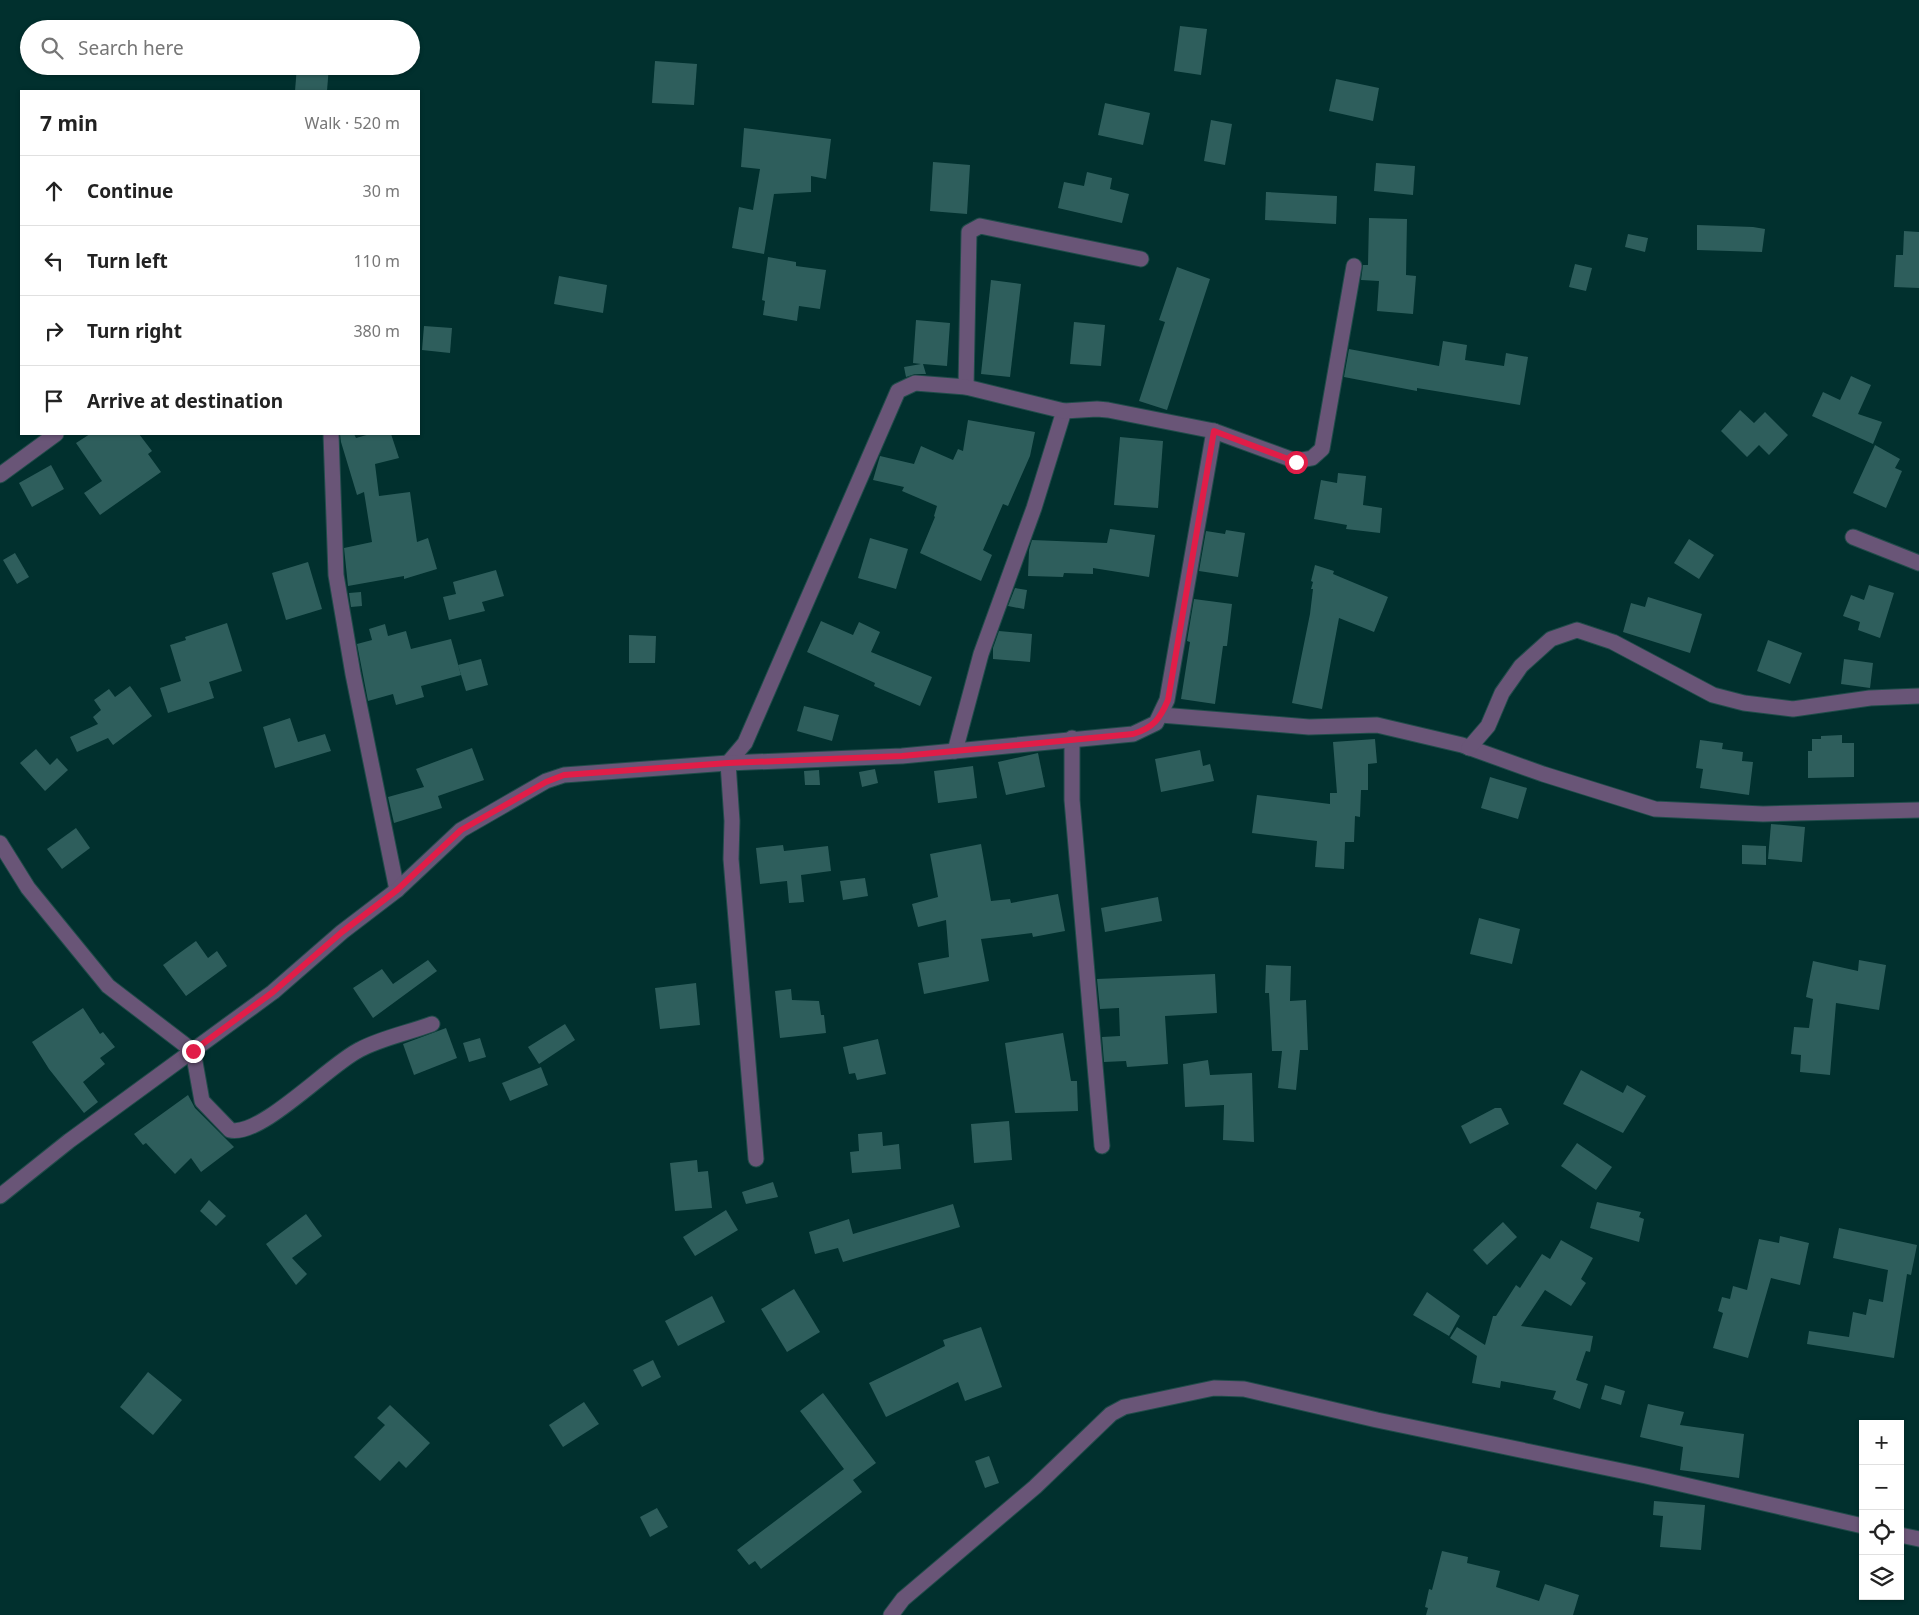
<!DOCTYPE html>
<meta charset="utf-8">
<style>
body{margin:0;font-family:"Noto Sans",sans-serif;background:#f6f6f6;color:#222}
.controls{position:absolute;right:15px;bottom:15px;display:grid;overflow:hidden;border-radius:0px;box-shadow:0 1px 4px #0004}
.controls button{width:45px;height:45px;display:grid;place-items:center;padding:0;border:0;border-bottom:1px solid #e0e0e0;background:#fff;color:#222;font:25px sans-serif}
.stop{position:absolute;width:15px;height:15px;margin:-11px;border:4px solid #e11d48;border-radius:50%;background:#fff}
.stop.end{background:#e11d48;border-color:#fff;box-shadow:0 1px 5px #0008}
.list{margin:0;padding:0;list-style:none}
h2{display:flex;justify-content:space-between;align-items:center;height:65px;margin:0;padding:0 20px;font-size:21px}
h2 small{font-size:16px;font-weight:400;color:#767676}
.list li{display:grid;grid-template-columns:32px 1fr auto;gap:15px;align-items:center;box-sizing:border-box;height:70px;padding:0 20px;border-top:1px solid #e0e0e0}
.list b{display:block;font-size:19px;white-space:nowrap}
.list em{font-size:16px;font-style:normal;color:#767676}
.icon{flex:none;width:28px;height:28px;fill:none;stroke:currentColor;stroke-width:2;stroke-linecap:round;stroke-linejoin:round}
.map{position:relative;flex:none;width:1919px;height:1615px;overflow:hidden}
.search{position:absolute;background:#fff;box-shadow:0 1px 4px #0004;left:20px;top:20px;width:400px;height:55px;display:flex;align-items:center;gap:12px;box-sizing:border-box;padding:0 18px;border-radius:28px;color:#767676;font-size:19px}
.panel{position:absolute;background:#fff;box-shadow:0 1px 4px #0004;left:20px;top:90px;width:400px;height:345px;border-radius:0px}
.map>svg:first-child{display:block}
.building{fill:#2e5e5c}
.lines{fill:none;stroke-linecap:round;stroke-linejoin:round}
.street-casing{stroke:#204c4a;stroke-width:17}
.street{stroke:#695577;stroke-width:15}
.route{stroke:#e11d48;stroke-width:6}
</style>
<div class="map">
<svg width="1919" height="1615" viewBox="0 0 1919 1615">
<rect width="100%" height="100%" fill="#01302e"/>
<g class="building">
<polygon points="1180,26 1207,29 1201,75 1174,71"/>
<polygon points="655,61 697,64 694,105 652,103"/>
<polygon points="297,66 329,66 327,91 295,91"/>
<polygon points="1336,79 1379,88 1373,121 1329,111"/>
<polygon points="1105,103 1150,113 1143,145 1098,135"/>
<polygon points="1211,120 1232,124 1225,165 1204,161"/>
<polygon points="744,128 831,139 826,179 811,176 811,192 774,194 764,254 732,248 739,207 753,210 760,169 741,167"/>
<polygon points="933,162 970,165 967,214 930,211"/>
<polygon points="1376,163 1415,166 1413,195 1374,191"/>
<polygon points="1087,172 1112,178 1110,189 1129,194 1122,223 1058,208 1064,182 1084,186"/>
<polygon points="1266,192 1337,196 1336,224 1265,220"/>
<polygon points="1369,218 1407,219 1406,275 1416,276 1413,314 1377,311 1379,281 1361,280 1363,265 1368,265"/>
<polygon points="1697,225 1753,227 1765,229 1762,252 1697,250"/>
<polygon points="1904,231 1919,232 1919,288 1894,287 1896,255 1903,255"/>
<polygon points="1628,234 1648,238 1645,252 1625,247"/>
<polygon points="768,257 796,262 796,266 826,270 820,309 799,306 797,321 763,315 765,301 762,300"/>
<polygon points="1575,264 1592,268 1586,291 1569,287"/>
<polygon points="1177,267 1210,279 1167,410 1139,401 1165,322 1159,320"/>
<polygon points="559,276 607,285 603,313 554,304"/>
<polygon points="991,280 1021,284 1010,377 981,374"/>
<polygon points="916,320 950,323 947,366 923,364 926,374 915,374 906,377 904,367 921,364 913,363"/>
<polygon points="1074,322 1105,325 1101,366 1070,364"/>
<polygon points="424,326 452,328 450,353 422,350"/>
<polygon points="1443,341 1467,345 1465,360 1504,366 1506,353 1528,357 1520,405 1417,388 1417,391 1344,377 1349,349 1439,366"/>
<polygon points="1851,376 1871,385 1858,414 1882,422 1873,444 1812,416 1823,392 1840,400"/>
<polygon points="1740,410 1754,423 1765,412 1788,435 1769,455 1759,445 1747,457 1721,431"/>
<polygon points="968,420 1035,432 1030,456 1008,506 1003,504 983,550 992,555 981,581 920,553 935,517 934,516 937,506 902,491 904,487 873,480 880,456 914,464 921,446 953,460 958,449 963,451"/>
<polygon points="90,434 139,434 152,451 148,454 161,472 100,515 84,493 102,481 76,443"/>
<polygon points="340,434 354,434 356,438 370,434 391,434 399,458 375,464 379,496 410,492 417,542 428,538 437,569 404,579 404,576 348,586 344,548 372,542 364,492 357,495 341,442"/>
<polygon points="1120,437 1163,441 1158,508 1114,505"/>
<polygon points="1875,445 1900,459 1895,468 1902,471 1886,508 1853,493"/>
<polygon points="51,465 64,489 32,507 19,483"/>
<polygon points="1338,473 1366,476 1363,505 1382,508 1380,533 1346,529 1347,525 1314,519 1321,480 1337,483"/>
<polygon points="1110,529 1155,535 1149,577 1093,568 1093,574 1064,573 1063,577 1028,576 1029,550 1032,540 1107,543"/>
<polygon points="1226,530 1245,533 1238,577 1199,571 1206,531 1225,534"/>
<polygon points="870,538 908,549 896,589 858,578"/>
<polygon points="1689,539 1714,555 1699,579 1674,563"/>
<polygon points="15,553 29,577 17,584 3,560"/>
<polygon points="308,562 322,609 286,620 272,573"/>
<polygon points="1315,565 1334,571 1333,574 1388,597 1374,632 1339,618 1322,709 1292,703 1310,614 1313,589 1311,589 1313,582 1311,581"/>
<polygon points="496,570 504,596 482,602 485,611 449,620 443,597 456,594 453,582"/>
<polygon points="1869,585 1894,593 1880,638 1858,630 1860,622 1843,616 1851,595 1864,600"/>
<polygon points="1015,588 1027,590 1024,609 1008,606"/>
<polygon points="361,592 362,606 351,607 349,593"/>
<polygon points="1648,597 1702,614 1690,653 1623,632 1631,603 1645,607"/>
<polygon points="1194,599 1232,604 1227,646 1223,646 1215,704 1181,699 1190,642 1187,641"/>
<polygon points="821,621 853,635 859,622 880,632 871,652 932,677 920,706 874,686 875,683 807,652"/>
<polygon points="227,623 242,671 209,682 214,698 168,713 160,688 181,681 170,645 186,640 185,637"/>
<polygon points="385,624 388,636 406,631 411,649 451,639 461,675 421,686 424,697 396,705 393,694 368,701 357,644 372,640 369,629"/>
<polygon points="999,631 1032,634 1030,662 993,659 993,648"/>
<polygon points="629,635 656,636 655,663 629,663"/>
<polygon points="1768,640 1802,653 1790,684 1757,671"/>
<polygon points="481,659 488,685 466,691 458,665"/>
<polygon points="1844,659 1873,663 1870,688 1841,684"/>
<polygon points="130,686 152,716 113,745 108,738 77,752 70,737 98,724 93,717 101,710 94,700 109,689 115,697"/>
<polygon points="804,706 839,715 832,741 797,731"/>
<polygon points="290,718 298,742 325,734 331,751 275,768 263,727"/>
<polygon points="1842,735 1842,743 1854,743 1854,777 1808,778 1808,751 1812,751 1812,739 1821,739 1821,736"/>
<polygon points="1375,739 1377,763 1368,764 1368,790 1361,790 1360,817 1355,816 1354,842 1345,842 1344,869 1315,867 1317,841 1252,833 1257,795 1330,804 1330,793 1337,793 1333,742"/>
<polygon points="1700,740 1723,743 1722,749 1743,752 1742,761 1753,762 1749,795 1700,788 1703,769 1696,768"/>
<polygon points="472,748 484,780 438,796 442,808 394,823 388,797 424,787 416,769"/>
<polygon points="36,749 50,765 57,758 68,770 45,791 20,763"/>
<polygon points="1200,750 1203,766 1210,764 1214,781 1161,792 1155,759"/>
<polygon points="1038,753 1045,787 1006,795 998,762"/>
<polygon points="973,766 977,798 938,803 934,771"/>
<polygon points="875,769 878,783 862,787 859,772"/>
<polygon points="819,770 820,785 805,785 804,771"/>
<polygon points="1490,777 1527,788 1518,819 1481,808"/>
<polygon points="1771,824 1805,827 1802,862 1768,859"/>
<polygon points="76,828 90,848 62,869 47,849"/>
<polygon points="981,844 991,901 1010,899 1011,903 1058,894 1065,931 1033,937 1032,933 981,939 989,981 924,994 918,963 949,957 946,920 918,927 912,904 938,897 930,854"/>
<polygon points="783,845 784,851 828,846 831,871 801,875 804,902 789,903 787,881 760,884 756,848"/>
<polygon points="1742,845 1766,846 1766,865 1742,864"/>
<polygon points="865,878 868,896 843,900 840,881"/>
<polygon points="1158,897 1162,921 1105,932 1101,908"/>
<polygon points="1479,918 1520,929 1512,964 1470,954"/>
<polygon points="196,941 208,958 217,951 227,966 186,996 163,965"/>
<polygon points="428,960 437,971 373,1018 353,988 382,969 393,984"/>
<polygon points="1859,960 1886,965 1879,1010 1836,1003 1830,1075 1800,1072 1801,1055 1791,1054 1794,1027 1809,1028 1813,999 1806,997 1813,961 1858,971"/>
<polygon points="1266,965 1291,966 1290,1001 1306,1000 1308,1050 1300,1050 1296,1090 1278,1088 1282,1051 1272,1051 1269,993 1265,993"/>
<polygon points="1215,974 1217,1013 1165,1016 1168,1064 1127,1067 1126,1061 1104,1062 1102,1037 1120,1036 1119,1008 1100,1009 1097,979"/>
<polygon points="696,983 700,1025 660,1029 655,988"/>
<polygon points="791,989 792,1000 819,1001 821,1015 824,1015 826,1033 780,1038 775,991"/>
<polygon points="83,1008 100,1034 103,1032 115,1047 100,1058 105,1064 83,1082 98,1102 84,1113 49,1069 32,1042"/>
<polygon points="565,1024 575,1040 539,1064 528,1047"/>
<polygon points="446,1028 457,1058 414,1075 403,1044"/>
<polygon points="1063,1033 1071,1081 1077,1081 1078,1111 1015,1113 1005,1043"/>
<polygon points="480,1038 486,1057 469,1062 463,1043"/>
<polygon points="878,1039 886,1074 857,1080 855,1073 849,1074 843,1047"/>
<polygon points="1208,1060 1210,1075 1252,1073 1254,1142 1223,1140 1224,1105 1185,1107 1183,1064"/>
<polygon points="541,1067 548,1085 510,1101 502,1083"/>
<polygon points="1581,1070 1623,1093 1627,1085 1646,1096 1623,1133 1563,1104"/>
<polygon points="188,1095 195,1108 234,1147 201,1172 191,1158 175,1174 146,1143 143,1145 134,1134"/>
<polygon points="1495,1108 1501,1108 1509,1124 1470,1144 1461,1126"/>
<polygon points="1009,1121 1012,1160 974,1163 971,1124"/>
<polygon points="882,1132 883,1146 899,1144 901,1169 852,1173 850,1152 859,1151 858,1134"/>
<polygon points="1577,1143 1612,1167 1596,1190 1561,1166"/>
<polygon points="697,1160 698,1172 708,1171 712,1208 675,1211 670,1163"/>
<polygon points="773,1182 778,1197 746,1204 742,1192"/>
<polygon points="209,1200 226,1216 216,1226 200,1211"/>
<polygon points="1597,1202 1641,1212 1639,1217 1644,1219 1639,1242 1590,1228"/>
<polygon points="953,1204 960,1227 843,1262 838,1248 815,1254 809,1232 849,1219 853,1234"/>
<polygon points="726,1210 738,1230 695,1256 683,1237"/>
<polygon points="306,1214 322,1236 292,1258 307,1274 296,1285 266,1244"/>
<polygon points="1503,1222 1517,1237 1487,1265 1473,1250"/>
<polygon points="1839,1228 1917,1245 1911,1275 1907,1274 1894,1358 1807,1344 1809,1331 1849,1337 1853,1312 1866,1315 1869,1299 1883,1302 1888,1270 1833,1258"/>
<polygon points="1780,1236 1809,1243 1800,1285 1771,1278 1748,1358 1713,1348 1723,1313 1718,1311 1722,1297 1730,1299 1733,1286 1747,1290 1759,1239 1779,1243"/>
<polygon points="1561,1240 1593,1258 1581,1279 1586,1283 1571,1306 1545,1290 1521,1326 1593,1336 1590,1352 1586,1351 1576,1380 1588,1384 1580,1409 1553,1399 1556,1391 1501,1381 1500,1388 1472,1383 1477,1356 1450,1338 1457,1327 1485,1345 1493,1316 1496,1316 1516,1285 1520,1288 1542,1254 1550,1259"/>
<polygon points="794,1289 820,1332 787,1352 761,1309"/>
<polygon points="1427,1292 1460,1316 1449,1336 1413,1315"/>
<polygon points="712,1296 725,1322 678,1346 665,1321"/>
<polygon points="981,1327 1002,1387 965,1401 958,1382 886,1417 869,1383 945,1346 943,1340"/>
<polygon points="653,1360 661,1377 642,1387 633,1370"/>
<polygon points="148,1372 182,1400 153,1435 120,1407"/>
<polygon points="1605,1385 1625,1391 1621,1405 1601,1399"/>
<polygon points="823,1393 876,1463 853,1480 862,1492 761,1569 755,1561 749,1565 737,1550 844,1469 800,1411"/>
<polygon points="584,1402 599,1424 563,1447 549,1425"/>
<polygon points="1648,1404 1684,1412 1680,1425 1744,1434 1739,1478 1680,1470 1683,1447 1640,1437"/>
<polygon points="390,1405 430,1443 406,1468 399,1461 380,1481 354,1457 385,1425 377,1418"/>
<polygon points="989,1456 999,1483 985,1488 975,1461"/>
<polygon points="1654,1501 1705,1505 1701,1550 1660,1547 1663,1516 1653,1515"/>
<polygon points="657,1508 668,1527 650,1537 640,1517"/>
<polygon points="1442,1551 1468,1557 1467,1563 1500,1571 1496,1587 1539,1601 1545,1584 1579,1595 1573,1615 1426,1615 1428,1608 1425,1607 1429,1589 1432,1590"/>
</g>
<g class="lines">
<g class="street-casing">
<g id="street">
<polyline points="966,387 969,232 980,226 1141,259"/>
<polyline points="331,434 336,575 353,674 397,890"/>
<polyline points="0,475 56,434"/>
<polyline points="1853,537 1919,563"/>
<polyline points="1161,715 1309,727 1377,725 1462,745 1543,774 1655,809 1763,814 1919,810"/>
<polyline points="1072,738 1072,800 1102,1146"/>
<polyline points="1469,748 1488,726 1502,693 1521,666 1551,639 1577,630 1613,642 1713,695 1744,703 1793,709 1870,698 1919,696"/>
<polyline points="955,751 981,654 1034,508 1064,411 1097,409 1108,410 1214,431 1296,461 1312,458 1322,449 1354,266"/>
<path d="M 0,843 L 28,888 L 108,986 L 193,1051 L 202,1101 L 230,1130 C 260,1138 330,1064 359,1050 C 381,1038 408,1033 432,1024"/>
<polyline points="756,1159 731,859 732,821 728,763 745,743 898,391 915,383 966,387 1064,411"/>
<polyline points="0,1196 69,1141 273,992 342,932 397,890 461,830 546,781 564,775 728,763 902,756 1133,734 1156,723 1167,700 1214,431"/>
<polyline points="1900,1535 1919,1539"/>
<polyline points="891,1615 903,1599 1035,1487 1111,1414 1124,1407 1214,1388 1244,1389 1377,1420 1646,1476 1863,1526"/>
</g>
</g>
<use href="#street" class="street"/>
</g>
<g class="lines">
<path class="route" d="M 193,1051 L 273,992 L 342,932 L 397,890 L 461,830 L 546,782 L 564,775 L 728,763 L 902,756 L 1133,734 C 1153,728 1160,719 1168,700 L 1214,431 L 1296,462"/>
</g>
</svg>
<div class="controls">
<button>+</button>
<button>−</button>
<button><svg class="icon" aria-label="locate" viewBox="0 0 24 24"><circle cx="12" cy="12" r="6"/><path d="M12 2v4M12 18v4M2 12h4M18 12h4"/></svg></button>
<button><svg class="icon" aria-label="layers" viewBox="0 0 24 24"><path d="M12 4l9 5-9 5-9-5zM3 14l9 5 9-5"/></svg></button>
</div>
<div class="stop" style="left:1296px;top:462px"></div>
<div class="stop end" style="left:193px;top:1051px"></div>
<div class="search"><svg class="icon" aria-label="search" viewBox="0 0 24 24"><circle cx="10" cy="10" r="6"/><path d="M15 15l6 6"/></svg>Search here</div>
<section class="panel">
<h2>7 min<small>Walk · 520 m</small></h2>
<ul class="list">
<li><svg class="icon" aria-label="ahead" viewBox="0 0 24 24"><path d="M12 20V5M6 11l6-6 6 6"/></svg><div><b>Continue</b></div><em>30 m</em></li>
<li><svg class="icon" aria-label="left" viewBox="0 0 24 24"><path d="M17 20v-9H6M10 6l-5 5 5 5"/></svg><div><b>Turn left</b></div><em>110 m</em></li>
<li><svg class="icon" aria-label="right" viewBox="0 0 24 24"><path d="M7 20v-9h11M14 6l5 5-5 5"/></svg><div><b>Turn right</b></div><em>380 m</em></li>
<li><svg class="icon" aria-label="arrive" viewBox="0 0 24 24"><path d="M6 21V4h12l-3 4 3 4H6"/></svg><div><b>Arrive at destination</b></div></li>
</ul>
</section>
</div>
